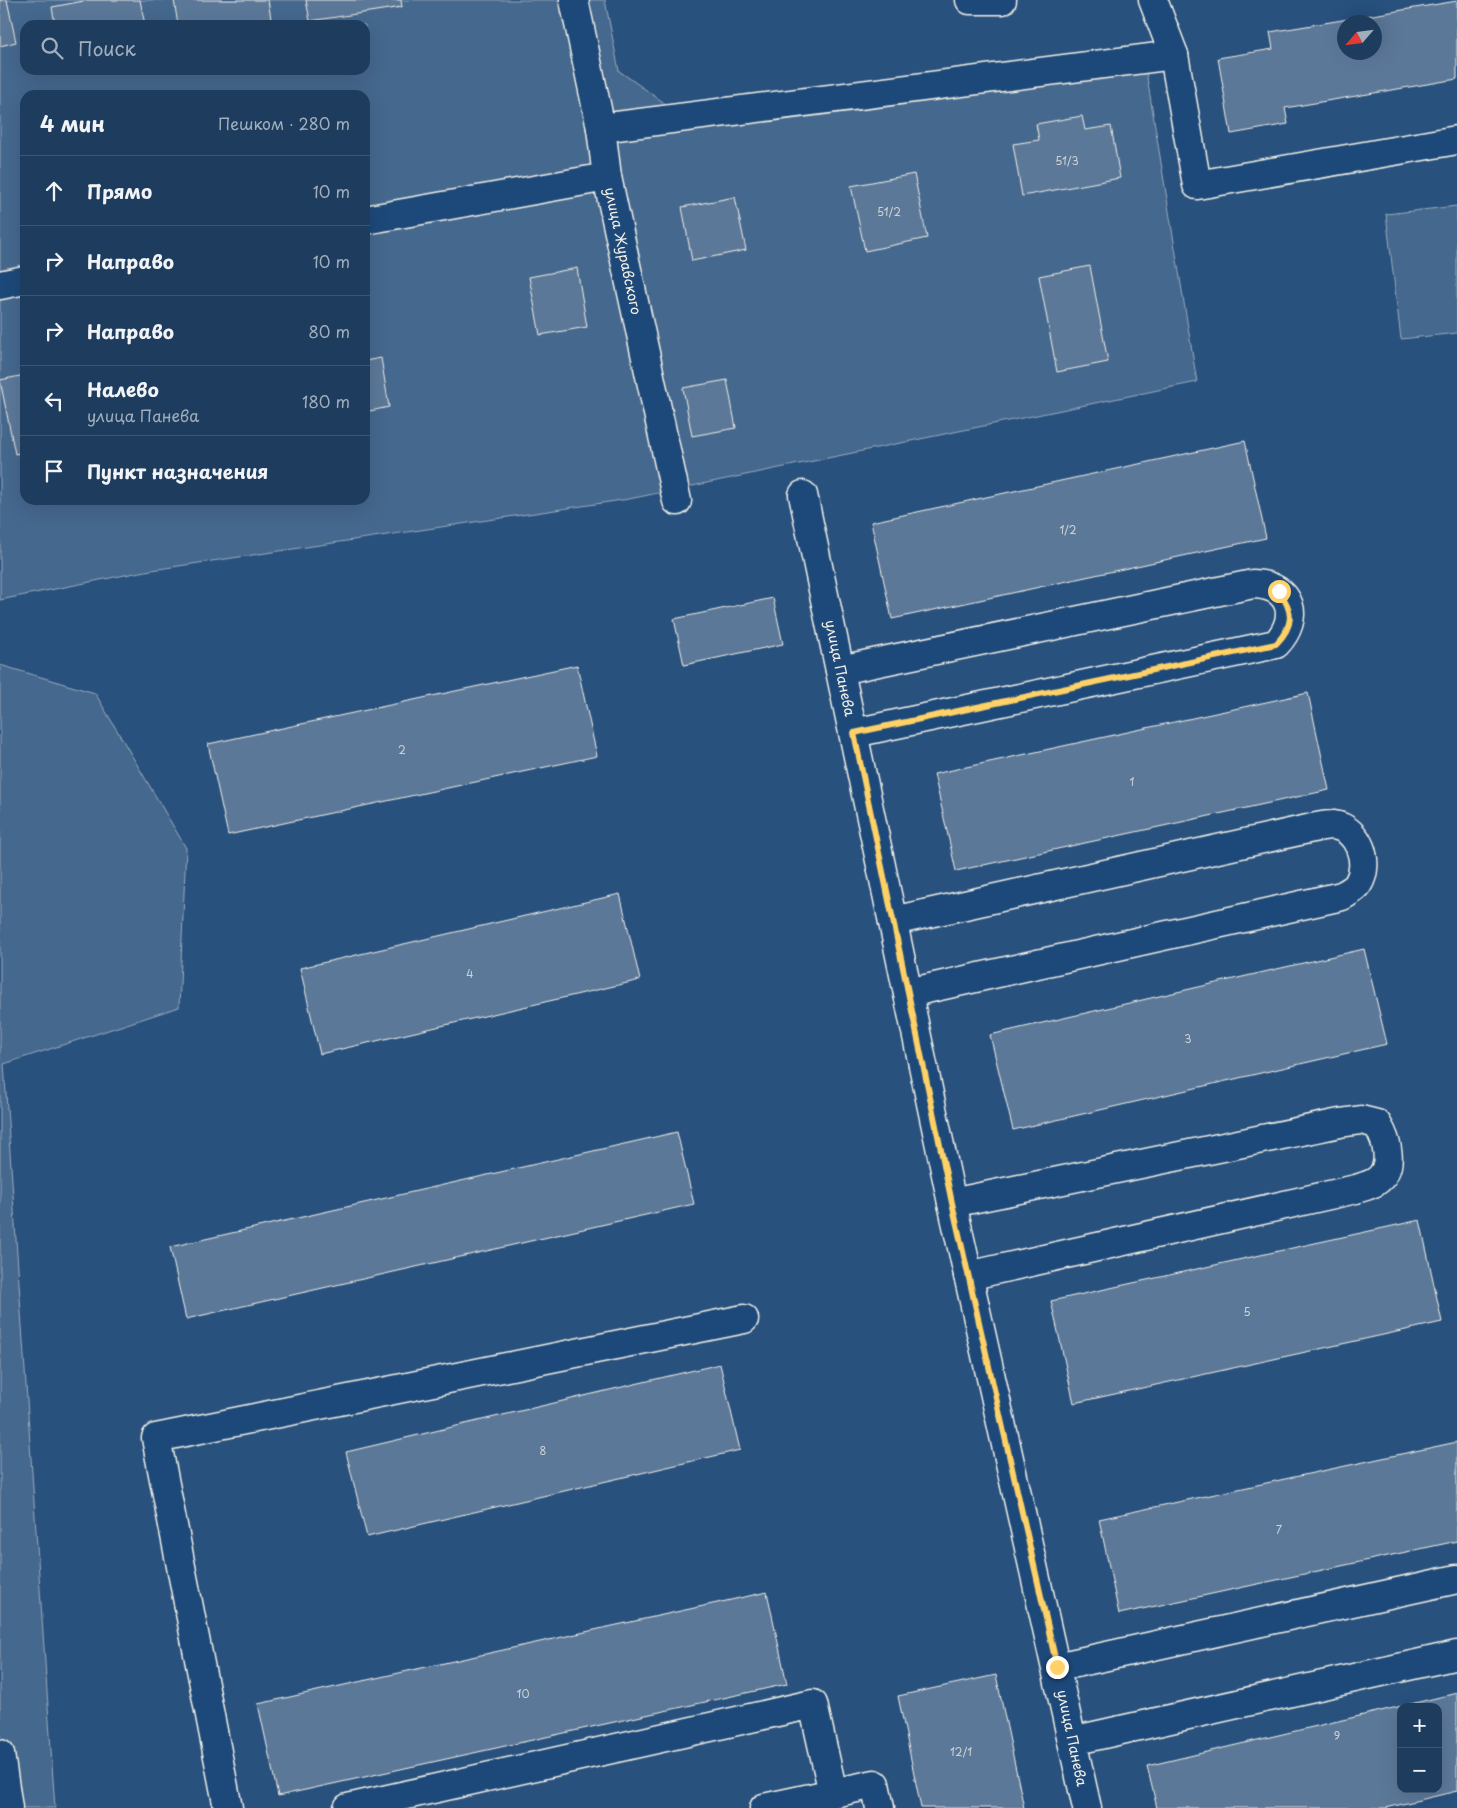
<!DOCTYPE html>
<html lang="ru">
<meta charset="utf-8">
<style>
body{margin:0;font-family:"Playpen Sans",sans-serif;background:#2b4867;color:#f1f3f6}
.controls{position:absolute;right:15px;bottom:15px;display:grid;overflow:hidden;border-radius:10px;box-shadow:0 5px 20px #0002}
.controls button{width:45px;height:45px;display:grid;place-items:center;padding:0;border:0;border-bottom:1px solid #3c5673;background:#1e3d5e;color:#f1f3f6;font:25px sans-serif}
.compass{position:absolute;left:1337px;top:15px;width:45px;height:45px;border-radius:50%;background:#1e3d5e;box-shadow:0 5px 20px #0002;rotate:242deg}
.stop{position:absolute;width:15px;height:15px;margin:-11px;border:4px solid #ffd166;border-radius:50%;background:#fff}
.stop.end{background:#ffd166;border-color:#fff;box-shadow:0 1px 5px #0008}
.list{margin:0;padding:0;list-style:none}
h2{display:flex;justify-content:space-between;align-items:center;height:65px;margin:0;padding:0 20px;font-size:21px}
h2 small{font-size:16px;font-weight:400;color:#a1aebc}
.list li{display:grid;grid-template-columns:32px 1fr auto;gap:15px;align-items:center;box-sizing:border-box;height:70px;padding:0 20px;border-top:1px solid #3c5673}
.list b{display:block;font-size:19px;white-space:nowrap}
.list p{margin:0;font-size:16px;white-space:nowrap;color:#a1aebc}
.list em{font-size:16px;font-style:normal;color:#a1aebc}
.icon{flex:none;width:28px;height:28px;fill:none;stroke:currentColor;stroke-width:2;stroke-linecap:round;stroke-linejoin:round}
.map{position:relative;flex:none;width:1457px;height:1808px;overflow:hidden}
.search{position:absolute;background:#1e3d5e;box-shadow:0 5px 20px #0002;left:20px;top:20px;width:350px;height:55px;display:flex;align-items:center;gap:12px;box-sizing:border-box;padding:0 18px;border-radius:15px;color:#a1aebc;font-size:19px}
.panel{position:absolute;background:#1e3d5e;box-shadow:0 5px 20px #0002;left:20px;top:90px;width:350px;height:415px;border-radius:15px}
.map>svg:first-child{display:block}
.green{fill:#45688e;stroke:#9cacbb;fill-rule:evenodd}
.building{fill:#5b7899;stroke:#f4f1e8;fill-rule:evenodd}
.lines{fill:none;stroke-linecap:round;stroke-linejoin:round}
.minor-casing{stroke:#f4f1e8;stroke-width:31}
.minor{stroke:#1f4a7a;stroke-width:28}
.route{stroke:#ffd166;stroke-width:6}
.labels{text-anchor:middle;stroke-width:4.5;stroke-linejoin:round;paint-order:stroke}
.number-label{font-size:11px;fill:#ced3d4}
.street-label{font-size:14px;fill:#f4f1e8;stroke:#1f4a7a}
</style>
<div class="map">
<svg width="1457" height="1808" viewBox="0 0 1457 1808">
<rect width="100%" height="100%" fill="#28517e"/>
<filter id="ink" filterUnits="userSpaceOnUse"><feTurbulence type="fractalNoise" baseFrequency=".02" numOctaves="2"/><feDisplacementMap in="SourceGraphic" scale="10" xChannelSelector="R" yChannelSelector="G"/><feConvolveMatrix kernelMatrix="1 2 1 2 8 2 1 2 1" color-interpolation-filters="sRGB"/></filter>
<g filter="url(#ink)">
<g class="green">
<path d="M 0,0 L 605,0 L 619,71 L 676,111 L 1144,59 L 1197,382 L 629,499 L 145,571 L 0,600 ZM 25,25 L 365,25 L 365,70 L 25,70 ZM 25,95 L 365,95 L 365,500 L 25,500 Z"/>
<polygon points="1457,206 1457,333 1401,339 1386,214"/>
<polygon points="0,665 95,693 186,848 179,1007 4,1064 55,1808 0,1808"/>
</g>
<g class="building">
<polygon points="0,0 7,0 16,42 0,46"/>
<polygon points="89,0 140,0 145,25 55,25 52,7"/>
<polygon points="174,0 268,0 272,25 178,25"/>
<polygon points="306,0 401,0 402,7 310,21"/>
<path d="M 1457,1 L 1457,79 L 1285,108 L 1288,124 L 1231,134 L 1218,58 L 1273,49 L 1270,32 ZM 1344,22 L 1374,22 L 1374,52 L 1344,52 Z"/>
<polygon points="1082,116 1085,130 1111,126 1120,178 1022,196 1013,144 1039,140 1036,124"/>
<polygon points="914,174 927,238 865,251 851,186"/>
<polygon points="735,197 746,250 692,261 682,207"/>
<polygon points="1090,266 1108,362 1057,372 1039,276"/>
<polygon points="577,268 587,327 540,335 529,277"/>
<polygon points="381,358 389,407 365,412 365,361"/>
<polygon points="25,375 25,452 15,454 0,380"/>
<polygon points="727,380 736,428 692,436 683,388"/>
<polygon points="1245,441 1266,538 892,619 871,522"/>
<polygon points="773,598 783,644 684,665 674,619"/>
<polygon points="577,665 597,756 228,835 208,744"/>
<polygon points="1308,693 1329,790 956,871 934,774"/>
<polygon points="620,894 640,980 320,1054 300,968"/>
<polygon points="1364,949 1387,1044 1013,1130 990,1035"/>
<polygon points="677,1132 694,1204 186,1319 170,1247"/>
<polygon points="1420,1220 1442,1322 1074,1403 1051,1301"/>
<polygon points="720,1364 740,1450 367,1537 346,1452"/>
<polygon points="1457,1442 1457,1541 1119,1614 1099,1519"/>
<polygon points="767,1592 787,1684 278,1796 258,1704"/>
<polygon points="996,1675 1024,1808 921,1808 898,1696"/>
<path d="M 1457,1693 L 1457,1791 L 1386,1808 L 1157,1808 L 1147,1766 ZM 1401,1707 L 1438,1707 L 1438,1789 L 1401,1789 Z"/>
</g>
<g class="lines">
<g class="minor-casing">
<g id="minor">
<polyline points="574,0 601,128 607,177 677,501"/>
<polyline points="970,0 1002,0"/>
<polyline points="1153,0 1174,55 1197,185 1457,140"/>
<polyline points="601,128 1174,55"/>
<polyline points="365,220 607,177"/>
<polyline points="0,285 25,280"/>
<polyline points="803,495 952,1203 1087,1808"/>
<path d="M 840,670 L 1253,584 C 1292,585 1301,618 1276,644 L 854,733"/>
<path d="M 893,921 L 1317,827 C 1322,826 1328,825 1333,825 C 1359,828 1371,863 1358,884 C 1355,889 1347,893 1342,896 L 908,993"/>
<path d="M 952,1203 L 1340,1123 L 1361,1120 L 1377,1124 C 1387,1140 1396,1169 1375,1182 C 1370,1185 1362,1187 1356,1189 L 968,1276"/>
<polyline points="1057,1667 1457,1579"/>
<polyline points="1072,1741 1457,1655"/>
<polyline points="0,1754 8,1808"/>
<polyline points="228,1808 156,1438 744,1319"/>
<polyline points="348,1808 813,1704 833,1793"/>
<polyline points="764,1808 875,1784 880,1808"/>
</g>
</g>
<use href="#minor" class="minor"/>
</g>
</g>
<g class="lines" filter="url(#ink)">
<path class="route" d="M 1057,1667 L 952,1203 L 854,733 L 1276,644 C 1294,625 1294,612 1279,591"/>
</g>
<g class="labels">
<g class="number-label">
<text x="1067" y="165">51/3</text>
<text x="889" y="216">51/2</text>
<text x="1068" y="534">1/2</text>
<text x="402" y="754">2</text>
<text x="1132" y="786">1</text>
<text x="470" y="978">4</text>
<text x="1188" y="1043">3</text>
<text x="1247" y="1316">5</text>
<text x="543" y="1455">8</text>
<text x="1279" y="1534">7</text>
<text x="523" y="1698">10</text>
<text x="1337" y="1740">9</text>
<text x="961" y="1756">12/1</text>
</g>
<g class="street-label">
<text transform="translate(623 251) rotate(78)" y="5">улица Журавского</text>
<text transform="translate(840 668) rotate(78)" y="5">улица Панева</text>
<text transform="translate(1072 1738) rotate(78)" y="5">улица Панева</text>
</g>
</g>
</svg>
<div class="controls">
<button>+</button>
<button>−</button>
</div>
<svg class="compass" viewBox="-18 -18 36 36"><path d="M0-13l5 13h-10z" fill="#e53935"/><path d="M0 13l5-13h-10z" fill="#a1aebc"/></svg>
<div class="stop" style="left:1279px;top:591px"></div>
<div class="stop end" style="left:1057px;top:1667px"></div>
<div class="search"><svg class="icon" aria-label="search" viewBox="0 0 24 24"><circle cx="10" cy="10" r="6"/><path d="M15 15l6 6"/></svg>Поиск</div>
<section class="panel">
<h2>4 мин<small>Пешком · 280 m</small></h2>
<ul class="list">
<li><svg class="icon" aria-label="ahead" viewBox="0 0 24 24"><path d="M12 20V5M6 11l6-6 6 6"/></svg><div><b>Прямо</b></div><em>10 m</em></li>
<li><svg class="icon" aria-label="right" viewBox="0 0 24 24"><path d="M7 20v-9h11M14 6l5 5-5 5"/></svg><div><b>Направо</b></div><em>10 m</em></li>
<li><svg class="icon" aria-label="right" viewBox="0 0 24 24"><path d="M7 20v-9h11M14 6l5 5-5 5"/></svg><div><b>Направо</b></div><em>80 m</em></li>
<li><svg class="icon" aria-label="left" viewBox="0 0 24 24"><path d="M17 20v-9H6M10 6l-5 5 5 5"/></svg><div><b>Налево</b><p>улица Панева</p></div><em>180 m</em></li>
<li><svg class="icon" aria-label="arrive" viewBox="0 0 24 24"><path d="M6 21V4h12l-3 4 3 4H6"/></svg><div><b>Пункт назначения</b></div></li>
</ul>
</section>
</div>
